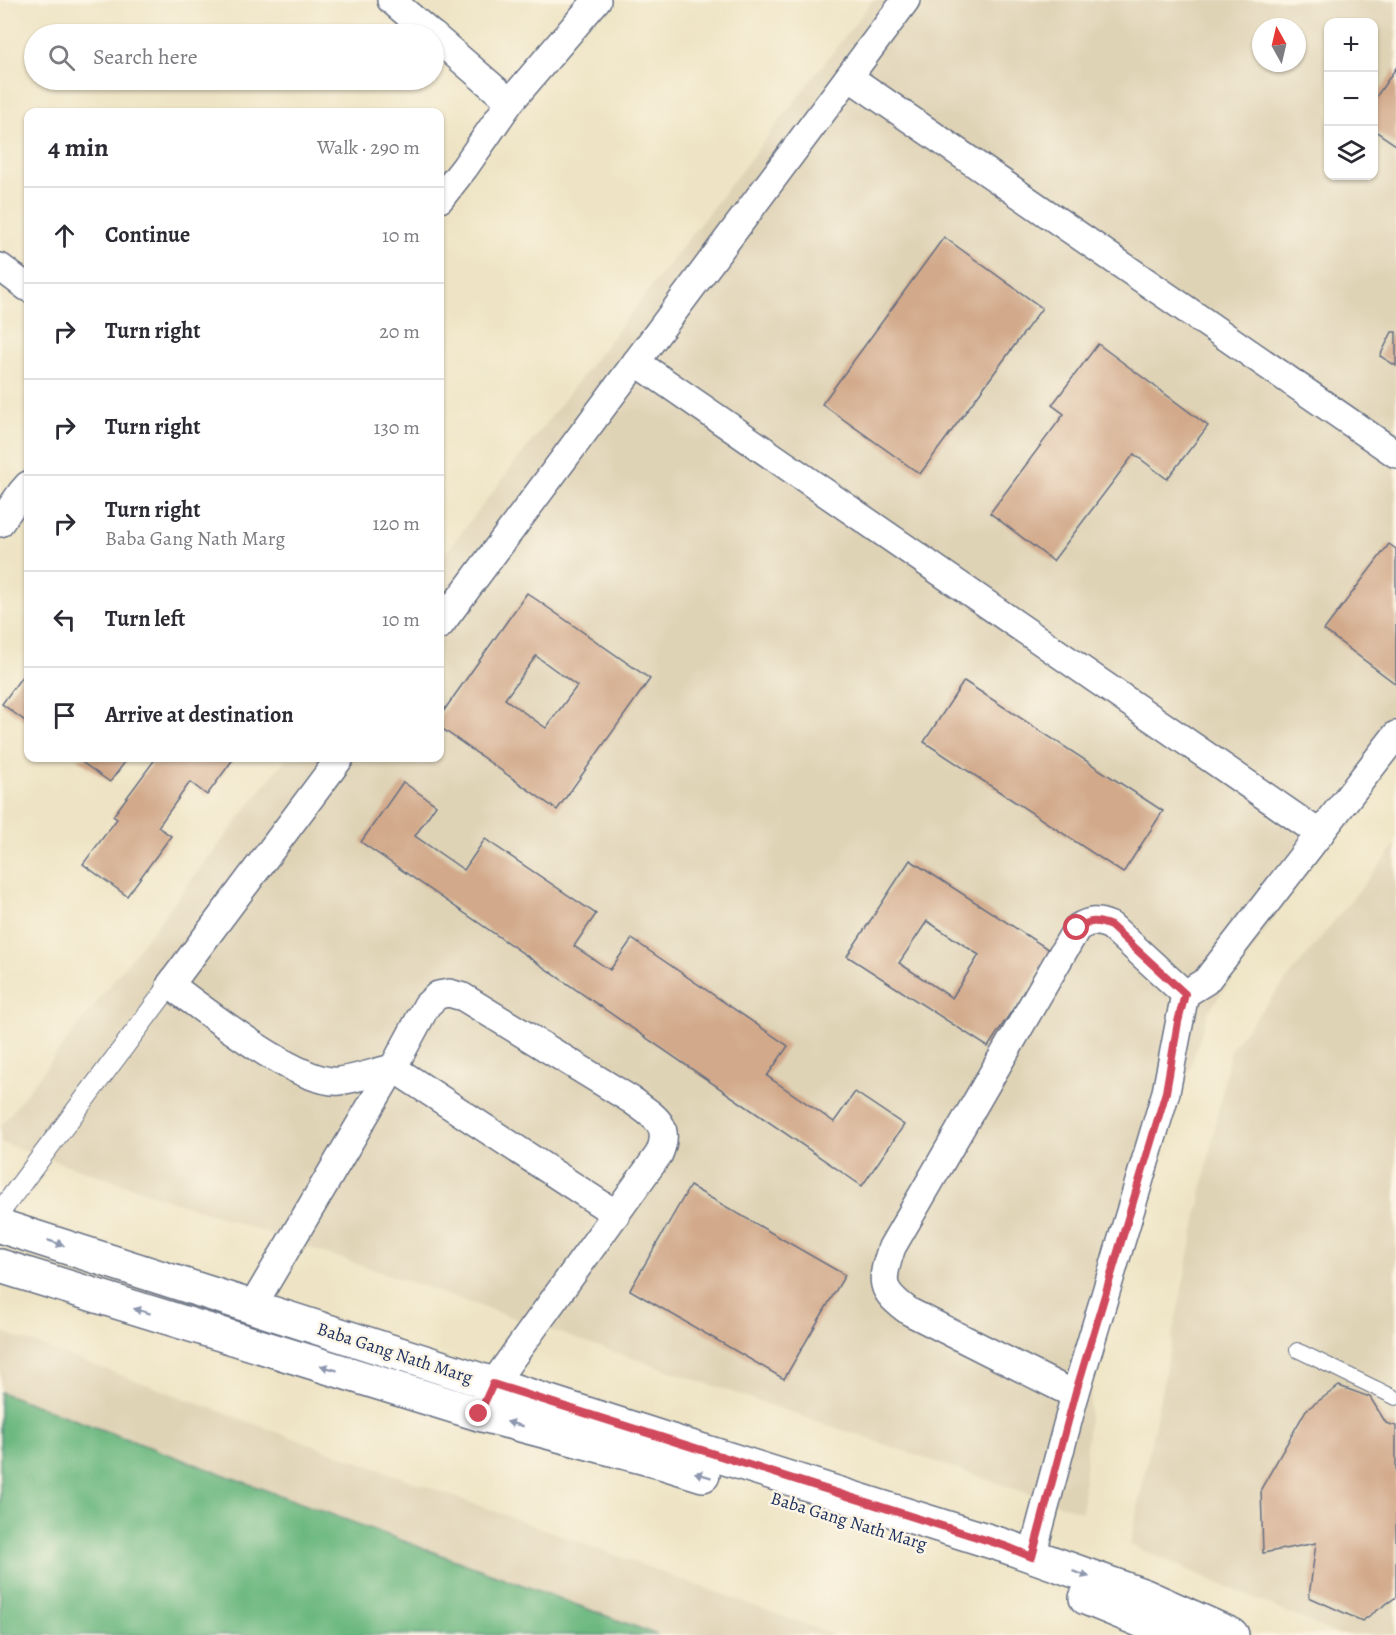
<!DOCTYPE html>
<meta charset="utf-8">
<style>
body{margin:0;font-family:Alegreya,serif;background:#f7f7f7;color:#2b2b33}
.controls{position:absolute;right:18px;top:18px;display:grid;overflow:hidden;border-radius:12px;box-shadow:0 2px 4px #0004}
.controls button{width:54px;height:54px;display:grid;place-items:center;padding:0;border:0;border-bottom:2px solid #e1e1e2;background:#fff;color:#2b2b33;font:30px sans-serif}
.compass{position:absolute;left:1252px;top:18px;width:54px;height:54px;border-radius:50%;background:#fff;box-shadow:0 2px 4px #0004;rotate:352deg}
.stop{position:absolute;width:18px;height:18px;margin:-14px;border:4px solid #d1495b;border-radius:50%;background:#fff}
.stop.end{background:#d1495b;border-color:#fff;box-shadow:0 2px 6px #0008}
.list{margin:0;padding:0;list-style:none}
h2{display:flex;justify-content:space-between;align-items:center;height:78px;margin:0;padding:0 24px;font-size:26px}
h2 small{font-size:20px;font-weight:400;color:#7c7c81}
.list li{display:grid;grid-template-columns:39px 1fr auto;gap:18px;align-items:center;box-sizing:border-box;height:96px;padding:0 24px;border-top:2px solid #e1e1e2}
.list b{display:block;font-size:22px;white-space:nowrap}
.list p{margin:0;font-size:20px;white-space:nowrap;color:#7c7c81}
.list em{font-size:20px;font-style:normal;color:#7c7c81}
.icon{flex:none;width:33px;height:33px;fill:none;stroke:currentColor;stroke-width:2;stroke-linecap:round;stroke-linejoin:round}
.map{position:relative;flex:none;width:1396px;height:1635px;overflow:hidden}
.search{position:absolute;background:#fff;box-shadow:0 2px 4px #0004;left:24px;top:24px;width:420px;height:66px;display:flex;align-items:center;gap:15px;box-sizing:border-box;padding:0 21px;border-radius:33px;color:#7c7c81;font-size:22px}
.panel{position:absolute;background:#fff;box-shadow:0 2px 4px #0004;left:24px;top:108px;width:420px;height:654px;border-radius:12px}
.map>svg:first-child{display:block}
.built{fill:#dfd3b6;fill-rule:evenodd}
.forest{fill:#6cb880;stroke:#44746f;stroke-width:1.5}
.building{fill:#d2a98a;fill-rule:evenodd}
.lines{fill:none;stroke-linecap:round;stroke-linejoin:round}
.service-casing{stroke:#656e82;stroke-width:16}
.pedestrian-casing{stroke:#656e82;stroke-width:22}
.minor-casing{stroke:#656e82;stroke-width:30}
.tertiary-casing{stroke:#656e82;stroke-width:36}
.service{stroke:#fff;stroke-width:14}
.pedestrian{stroke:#fff;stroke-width:20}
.minor{stroke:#fff;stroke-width:27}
.tertiary{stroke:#fff;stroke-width:33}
.oneway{fill:#8d97ae}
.route{stroke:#d1495b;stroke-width:8}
.labels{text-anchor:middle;stroke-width:5;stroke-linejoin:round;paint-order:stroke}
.street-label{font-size:18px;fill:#1b2f5e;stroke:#fcf5e5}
</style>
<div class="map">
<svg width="1396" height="1635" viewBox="0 0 1396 1635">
<rect width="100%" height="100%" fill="#fcf5e5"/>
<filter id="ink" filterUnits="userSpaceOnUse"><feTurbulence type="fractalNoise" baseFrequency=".0167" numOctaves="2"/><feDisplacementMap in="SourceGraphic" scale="12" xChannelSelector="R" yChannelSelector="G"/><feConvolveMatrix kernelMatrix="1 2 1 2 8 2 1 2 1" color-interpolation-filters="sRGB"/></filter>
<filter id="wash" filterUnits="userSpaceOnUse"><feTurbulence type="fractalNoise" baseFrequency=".008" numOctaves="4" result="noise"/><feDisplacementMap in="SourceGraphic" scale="24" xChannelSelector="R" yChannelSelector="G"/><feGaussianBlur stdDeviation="1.35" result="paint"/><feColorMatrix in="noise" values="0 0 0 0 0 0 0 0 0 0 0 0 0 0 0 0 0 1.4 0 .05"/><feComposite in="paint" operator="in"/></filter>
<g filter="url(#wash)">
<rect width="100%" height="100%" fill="#eee4c5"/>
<g class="built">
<path d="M 873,0 L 1396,0 L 1396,745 L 1208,1012 L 1092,1377 L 1082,1512 L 0,1142 L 0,1127 L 286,758 L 440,758 L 440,560 ZM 1328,22 L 1374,22 L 1374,176 L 1328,176 ZM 1261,27 L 1297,27 L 1297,63 L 1261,63 Z"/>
<polygon points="1396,845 1396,1635 1339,1635 1130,1545 1231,1048"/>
<polygon points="0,1331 834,1635 0,1635"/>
</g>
<polygon class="forest" points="0,1392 658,1635 0,1635"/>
<g id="blocks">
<g class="building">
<polygon points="1396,68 1396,145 1374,130 1374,100"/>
<polygon points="944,237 1042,308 920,474 822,404"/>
<polygon points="1392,332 1396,332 1396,366 1380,356"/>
<polygon points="1098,344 1208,426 1167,479 1134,454 1053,561 990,513 1064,414 1052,405"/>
<polygon points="1389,544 1396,549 1396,684 1324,630"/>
<path d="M 527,593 L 650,679 L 557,810 L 440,727 L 440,716 ZM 536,656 L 577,686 L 546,728 L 505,699 Z"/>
<polygon points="28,668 28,723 2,704"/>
<polygon points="964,681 1163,811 1123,873 924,742"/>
<polygon points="76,758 128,758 110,782"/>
<polygon points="156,758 234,758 207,795 190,782 158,827 171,836 127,896 83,864 117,819 113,816"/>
<polygon points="403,782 436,805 415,836 464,870 485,839 596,914 574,946 610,970 632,939 788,1046 767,1076 834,1122 855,1092 904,1125 862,1186 361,842"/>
<path d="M 910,860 L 1051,951 L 988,1047 L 847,956 ZM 927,921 L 979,955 L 952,998 L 899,963 Z"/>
<polygon points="690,1186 845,1275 784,1379 630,1290"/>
<polygon points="1339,1386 1370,1397 1386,1423 1396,1426 1396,1597 1362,1621 1309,1597 1316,1543 1263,1553 1261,1489 1306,1410"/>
</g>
</g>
</g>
<g filter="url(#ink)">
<use href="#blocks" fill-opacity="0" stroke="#656e82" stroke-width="1.5"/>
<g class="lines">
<g class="service-casing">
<polyline id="service" points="1297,1350 1396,1398"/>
</g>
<g class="pedestrian-casing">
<polyline id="pedestrian" points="0,1212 170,985"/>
</g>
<g class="minor-casing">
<g id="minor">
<polyline points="391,0 431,34"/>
<polyline points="434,36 510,102"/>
<polyline points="849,77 1396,454"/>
<polyline points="440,199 465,167 510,102 597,0"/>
<polyline points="0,267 28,288"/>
<polyline points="636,362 1320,834"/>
<polyline points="0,523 21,493 28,485"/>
<polyline points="440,625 906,0"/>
<path d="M 340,758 L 170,985 C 205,1010 298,1085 339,1081 C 357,1079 375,1072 393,1068 L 616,1214"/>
<path d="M 252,1307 L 393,1068 L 427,1005 L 438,995 L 449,993 L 463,997 L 633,1101 C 654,1117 672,1124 659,1154 L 493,1384 L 486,1400"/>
<path d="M 1075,1395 L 910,1312 C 879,1290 880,1282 892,1247 L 1077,928 C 1090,920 1097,920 1111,926 L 1185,994"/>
<polyline points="1032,1556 1075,1395 1166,1092 1185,994 1206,981 1396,735"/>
</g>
</g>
<g class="tertiary-casing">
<g id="tertiary">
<polyline points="0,1226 668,1440 1005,1546 1145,1596 1232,1635"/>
<polyline points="0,1266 479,1414 661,1462 703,1475"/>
<polyline points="1086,1598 1176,1635"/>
</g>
</g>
<use href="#service" class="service"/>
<use href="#pedestrian" class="pedestrian"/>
<use href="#minor" class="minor"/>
<use href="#tertiary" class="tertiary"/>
</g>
<defs><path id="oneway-solid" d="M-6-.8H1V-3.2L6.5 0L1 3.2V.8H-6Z" transform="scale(1.5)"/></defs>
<g class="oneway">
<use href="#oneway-solid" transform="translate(56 1243) rotate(18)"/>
<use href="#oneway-solid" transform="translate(142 1311) rotate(-163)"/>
<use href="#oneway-solid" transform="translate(329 1368) rotate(-163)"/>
<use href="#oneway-solid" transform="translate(515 1424) rotate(-165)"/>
<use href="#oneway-solid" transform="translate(703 1475) rotate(-163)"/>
<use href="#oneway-solid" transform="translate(1081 1574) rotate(19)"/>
</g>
</g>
<g class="lines" filter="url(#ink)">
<path class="route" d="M 479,1414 L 493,1384 L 1005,1546 L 1032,1557 L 1075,1395 L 1166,1092 L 1178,1022 L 1185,994 L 1111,926 C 1097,920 1090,920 1077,928"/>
</g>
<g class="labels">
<g class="street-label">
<text transform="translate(395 1353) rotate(18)" y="6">Baba Gang Nath Marg</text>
<text transform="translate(849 1521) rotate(17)" y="6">Baba Gang Nath Marg</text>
</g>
</g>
</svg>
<div class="controls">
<button>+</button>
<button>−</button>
<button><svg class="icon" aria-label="layers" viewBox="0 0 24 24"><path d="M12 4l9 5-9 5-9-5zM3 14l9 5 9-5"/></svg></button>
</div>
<svg class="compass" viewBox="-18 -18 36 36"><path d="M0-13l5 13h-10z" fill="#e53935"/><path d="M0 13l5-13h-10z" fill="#7c7c81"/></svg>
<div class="stop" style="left:1077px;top:928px"></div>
<div class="stop end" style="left:479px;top:1414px"></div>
<div class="search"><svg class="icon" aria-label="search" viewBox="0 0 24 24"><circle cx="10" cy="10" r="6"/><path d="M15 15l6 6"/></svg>Search here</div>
<section class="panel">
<h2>4 min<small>Walk · 290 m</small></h2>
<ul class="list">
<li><svg class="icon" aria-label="ahead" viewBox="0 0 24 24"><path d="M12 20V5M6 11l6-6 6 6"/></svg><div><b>Continue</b></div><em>10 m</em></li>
<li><svg class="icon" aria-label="right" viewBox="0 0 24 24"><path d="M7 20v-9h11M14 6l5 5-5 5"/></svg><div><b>Turn right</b></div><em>20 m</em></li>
<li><svg class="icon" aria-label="right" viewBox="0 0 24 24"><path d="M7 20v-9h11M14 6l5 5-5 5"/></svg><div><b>Turn right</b></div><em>130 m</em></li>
<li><svg class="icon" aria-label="right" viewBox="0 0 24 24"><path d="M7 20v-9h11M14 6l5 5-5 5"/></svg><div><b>Turn right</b><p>Baba Gang Nath Marg</p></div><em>120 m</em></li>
<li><svg class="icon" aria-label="left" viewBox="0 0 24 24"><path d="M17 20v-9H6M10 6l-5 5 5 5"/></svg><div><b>Turn left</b></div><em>10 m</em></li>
<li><svg class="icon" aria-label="arrive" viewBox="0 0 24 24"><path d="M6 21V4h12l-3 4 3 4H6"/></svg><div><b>Arrive at destination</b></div></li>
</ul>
</section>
</div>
